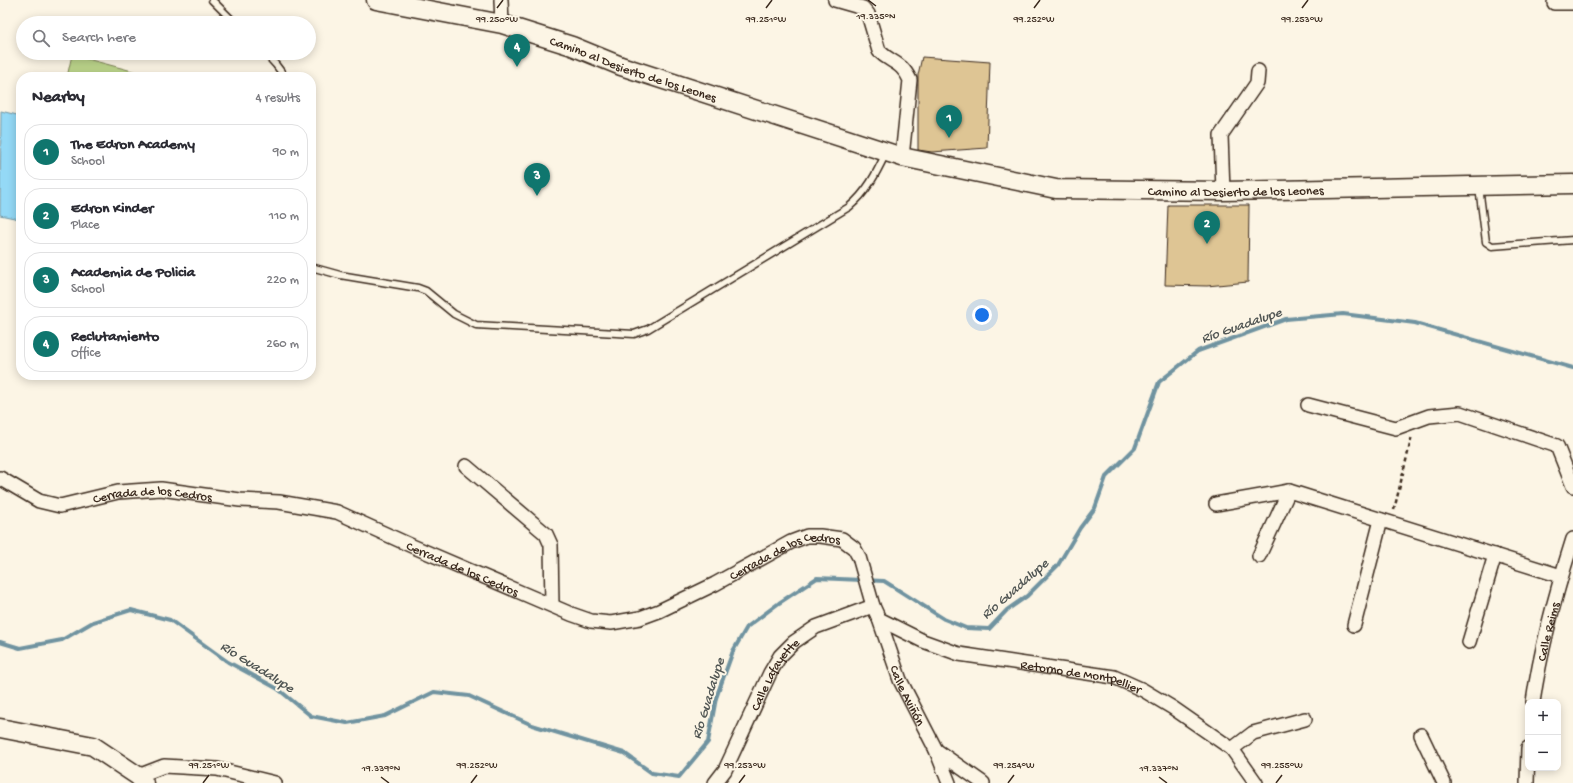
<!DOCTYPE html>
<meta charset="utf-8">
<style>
body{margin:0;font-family:"Gochi Hand",sans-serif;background:#f7f7f7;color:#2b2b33}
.controls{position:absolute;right:12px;bottom:12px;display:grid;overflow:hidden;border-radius:8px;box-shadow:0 2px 10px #0003}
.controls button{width:36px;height:36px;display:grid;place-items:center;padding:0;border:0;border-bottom:1px solid #e1e1e2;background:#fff;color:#2b2b33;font:20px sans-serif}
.you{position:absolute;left:982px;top:315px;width:14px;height:14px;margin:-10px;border:3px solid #fff;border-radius:50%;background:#1a73e8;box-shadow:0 0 0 6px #1a73e833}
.badge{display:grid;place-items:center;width:26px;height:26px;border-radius:50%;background:#0f766e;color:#fff;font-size:13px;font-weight:700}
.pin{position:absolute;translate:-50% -33px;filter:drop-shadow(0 1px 2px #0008)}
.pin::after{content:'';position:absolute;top:21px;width:14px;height:12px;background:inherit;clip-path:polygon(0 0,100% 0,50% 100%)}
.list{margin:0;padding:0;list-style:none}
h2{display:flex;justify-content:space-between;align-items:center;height:52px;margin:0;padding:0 16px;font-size:17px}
h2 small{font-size:13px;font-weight:400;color:#7c7c81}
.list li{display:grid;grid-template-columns:26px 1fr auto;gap:12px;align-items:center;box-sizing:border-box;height:56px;margin:0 8px 8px;padding:0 8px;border:1px solid #e1e1e2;border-radius:16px}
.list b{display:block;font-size:15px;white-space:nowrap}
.list p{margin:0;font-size:13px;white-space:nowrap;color:#7c7c81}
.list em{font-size:13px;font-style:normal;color:#7c7c81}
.icon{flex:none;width:22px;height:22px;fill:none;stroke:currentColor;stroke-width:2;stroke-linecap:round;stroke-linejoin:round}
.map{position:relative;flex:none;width:1573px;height:783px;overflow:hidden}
.search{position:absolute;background:#fff;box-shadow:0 2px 10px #0003;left:16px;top:16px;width:300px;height:44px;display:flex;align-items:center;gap:10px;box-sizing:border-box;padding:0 14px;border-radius:22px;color:#7c7c81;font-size:15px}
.panel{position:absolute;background:#fff;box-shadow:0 2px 10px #0003;left:16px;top:72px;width:300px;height:308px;border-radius:16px}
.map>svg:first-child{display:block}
.green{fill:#bcd58b;stroke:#7c8054}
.water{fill:#94d9f6;stroke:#7093a0}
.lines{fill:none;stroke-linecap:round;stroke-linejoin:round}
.stream{stroke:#7093a0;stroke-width:4}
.building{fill:#dec594;stroke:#3b2a1e}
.service-casing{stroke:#3b2a1e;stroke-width:9}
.minor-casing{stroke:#3b2a1e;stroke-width:16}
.secondary-casing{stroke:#3b2a1e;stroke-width:21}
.path{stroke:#3b2a1e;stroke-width:2.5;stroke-dasharray:4 3;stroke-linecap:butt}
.service{stroke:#fcf5e5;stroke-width:6}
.minor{stroke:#fcf5e5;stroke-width:13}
.secondary{stroke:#fcf5e5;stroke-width:18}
.ticks{fill:none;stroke:#3b2a1e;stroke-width:1.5}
.labels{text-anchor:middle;stroke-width:4;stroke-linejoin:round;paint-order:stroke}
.street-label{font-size:13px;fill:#3b2a1e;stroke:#fcf5e5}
.water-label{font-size:14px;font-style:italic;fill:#515654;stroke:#fcf5e5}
.ticks-label{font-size:10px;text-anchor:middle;fill:#3b2a1e;stroke:#fcf5e5;stroke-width:4;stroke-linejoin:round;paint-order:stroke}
</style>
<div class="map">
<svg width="1573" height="783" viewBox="0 0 1573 783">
<rect width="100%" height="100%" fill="#fcf5e5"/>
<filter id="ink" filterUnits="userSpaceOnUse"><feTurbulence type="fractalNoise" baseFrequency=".025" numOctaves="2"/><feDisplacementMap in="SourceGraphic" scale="8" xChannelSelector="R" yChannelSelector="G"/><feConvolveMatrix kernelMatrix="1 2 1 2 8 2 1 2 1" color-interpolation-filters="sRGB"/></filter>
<g filter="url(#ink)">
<polygon class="green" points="72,55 155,77 67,77"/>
<polygon class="water" points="1,111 21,116 21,210 19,219 0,215"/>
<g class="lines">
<polyline class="stream" points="0,642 20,648 62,640 93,622 131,610 170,620 228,662 278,689 311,716 347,723 385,716 434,692 469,696 532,725 624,753 652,773 679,777 708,742 716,698 733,651 747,627 779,603 817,578 884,581 944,619 966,628 989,629 1007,610 1027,596 1058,565 1080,528 1095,508 1106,477 1135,448 1159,382 1198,351 1286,319 1343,314 1415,323 1573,368"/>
</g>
<g class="building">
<polygon points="922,57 990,62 987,148 932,152 918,150 918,75"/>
<polygon points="1168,205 1249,205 1248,282 1207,286 1165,285"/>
</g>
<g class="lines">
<g class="service-casing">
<g id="service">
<polyline points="212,0 235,23"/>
<polyline points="265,53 276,65 285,77"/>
<polyline points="1479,187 1486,242 1492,246 1573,240"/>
<path d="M 311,267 L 340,275 L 418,288 L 426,291 L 454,314 L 476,325 L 634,334 L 648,329 L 849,207 C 867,192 876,174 886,153"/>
</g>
</g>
<g class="minor-casing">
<g id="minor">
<polyline points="501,0 502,24"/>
<path d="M 835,0 L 863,8 L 868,14 L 879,51 C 892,64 901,61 910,80 L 902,157"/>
<polyline points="1554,3 1573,3"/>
<polyline points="1223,191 1221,135 1257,83 1258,71"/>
<polyline points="1308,405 1396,428 1429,416 1460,413 1557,446 1573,486"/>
<polyline points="466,466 546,534 551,545 552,605"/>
<path id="s1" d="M 0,478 L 39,501 L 60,506 L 118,492 L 161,489 L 240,500 L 279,502 L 337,512 L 412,546 L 571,614 L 591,621 L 611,623 L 640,618 L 659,611 L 715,584 L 791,542 L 807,536 L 820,536 L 842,539 L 854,548 L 859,557 L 873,606 L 879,619 L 900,680 L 936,750 L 949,783"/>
<polyline points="1216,504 1289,491 1561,576"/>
<polyline points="1259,556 1289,491"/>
<path id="s2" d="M 879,619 L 923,641 L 959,654 L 1114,677 L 1143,690 L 1173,708 L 1232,749 L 1256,783"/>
<polyline points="1354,625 1381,520"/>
<polyline points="1469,642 1495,555"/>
<path id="s3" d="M 1533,702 C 1541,647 1556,592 1573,539"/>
<polyline points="1421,735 1444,783"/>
<polyline points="1232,749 1253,733 1305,719"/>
<polyline points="936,750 983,783"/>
<polyline points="138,776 164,766 217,769 275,783"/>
<path id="s4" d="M 715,783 L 725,770 L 770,673 L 780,656 L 794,642 L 816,627 L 873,606"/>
<polyline points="1527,783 1528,748"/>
</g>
</g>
<g class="secondary-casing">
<g id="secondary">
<path id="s5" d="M 376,0 L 502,24 L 572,46 L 621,66 L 902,157 L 1056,189 L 1223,191 L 1573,184"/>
<polyline points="0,728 93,746 138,776 144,783"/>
</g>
</g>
<polyline class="path" points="1394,510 1412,436"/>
<use href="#service" class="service"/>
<use href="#minor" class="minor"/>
<use href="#secondary" class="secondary"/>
</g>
</g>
<path class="ticks" d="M 868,0 L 876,6M 497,8 L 503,0M 766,8 L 772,0M 1034,8 L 1040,0M 1302,8 L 1308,0M 381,777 L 389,783M 1159,777 L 1167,783M 203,783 L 209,775M 471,783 L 477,775M 739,783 L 745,775M 1008,783 L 1014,775M 1276,783 L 1282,775"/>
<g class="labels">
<g class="street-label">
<text dy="5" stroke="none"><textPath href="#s5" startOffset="267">Camino al Desierto de los Leones</textPath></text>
<text dy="5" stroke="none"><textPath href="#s5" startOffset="887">Camino al Desierto de los Leones</textPath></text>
<text dy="5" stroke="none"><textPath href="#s1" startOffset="161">Cerrada de los Cedros</textPath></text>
<text dy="5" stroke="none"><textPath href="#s1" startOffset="833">Cerrada de los Cedros</textPath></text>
<text dy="5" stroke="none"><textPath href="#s1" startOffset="485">Cerrada de los Cedros</textPath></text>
<text dy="5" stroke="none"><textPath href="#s3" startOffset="72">Calle Reims</textPath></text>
<text dy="5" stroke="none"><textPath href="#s4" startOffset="125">Calle Lafayette</textPath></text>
<text dy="5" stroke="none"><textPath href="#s2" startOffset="212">Retorno de Montpellier</textPath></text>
<text dy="5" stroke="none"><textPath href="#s1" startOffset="1067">Calle Aviñón</textPath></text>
</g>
<g class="water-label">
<text transform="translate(1241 324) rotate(-19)" y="5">Río Guadalupe</text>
<text transform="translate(1014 588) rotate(-41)" y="5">Río Guadalupe</text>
<text transform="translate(258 666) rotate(32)" y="5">Río Guadalupe</text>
<text transform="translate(707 698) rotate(-73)" y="5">Río Guadalupe</text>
</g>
</g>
<g class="ticks-label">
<text x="876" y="19">19.335°N</text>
<text x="497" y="22">99.250°W</text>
<text x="1302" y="22">99.253°W</text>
<text x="766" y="22">99.251°W</text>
<text x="1034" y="22">99.252°W</text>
<text x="209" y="768">99.251°W</text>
<text x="477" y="768">99.252°W</text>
<text x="745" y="768">99.253°W</text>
<text x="1014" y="768">99.254°W</text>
<text x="1282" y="768">99.255°W</text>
<text x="381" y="771">19.339°N</text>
<text x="1159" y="771">19.337°N</text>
</g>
</svg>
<div class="controls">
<button>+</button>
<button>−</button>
</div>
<div class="you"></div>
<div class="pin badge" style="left:949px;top:138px">1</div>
<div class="pin badge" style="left:1207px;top:244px">2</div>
<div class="pin badge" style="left:537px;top:196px">3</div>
<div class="pin badge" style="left:517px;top:67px">4</div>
<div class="search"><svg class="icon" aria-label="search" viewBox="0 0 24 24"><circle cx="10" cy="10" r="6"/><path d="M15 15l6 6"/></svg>Search here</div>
<section class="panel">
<h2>Nearby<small>4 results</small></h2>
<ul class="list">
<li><span class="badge">1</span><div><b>The Edron Academy</b><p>School</p></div><em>90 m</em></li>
<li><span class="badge">2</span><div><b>Edron Kinder</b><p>Place</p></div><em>110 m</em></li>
<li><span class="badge">3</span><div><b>Academia de Policia</b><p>School</p></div><em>220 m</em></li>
<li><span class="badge">4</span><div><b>Reclutamiento</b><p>Office</p></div><em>260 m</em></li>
</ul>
</section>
</div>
